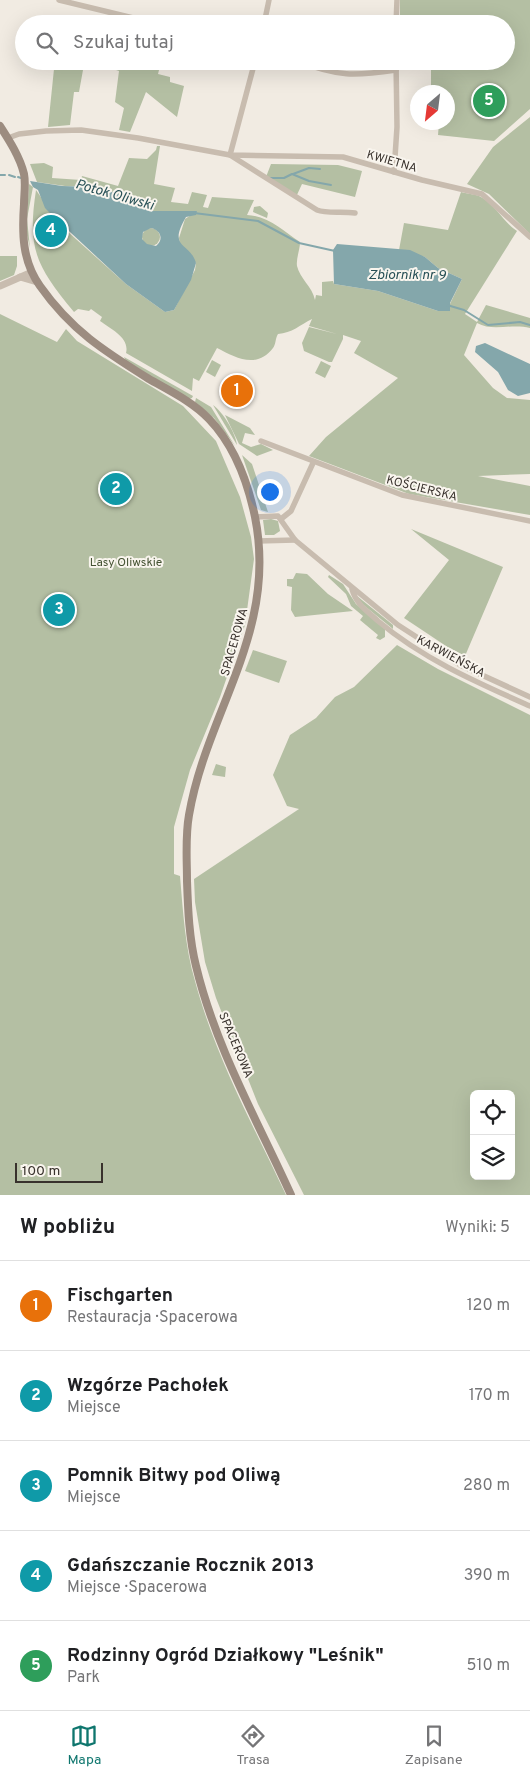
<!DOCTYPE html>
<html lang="pl">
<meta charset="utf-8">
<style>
body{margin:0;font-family:Overpass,sans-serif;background:#f2f2f2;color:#202124}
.controls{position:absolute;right:15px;bottom:15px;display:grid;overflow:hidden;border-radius:8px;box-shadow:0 5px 20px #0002}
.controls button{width:45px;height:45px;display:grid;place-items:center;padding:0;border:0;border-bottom:1px solid #e0e0e0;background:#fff;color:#202124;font:25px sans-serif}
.compass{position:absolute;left:410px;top:85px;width:45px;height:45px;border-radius:50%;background:#fff;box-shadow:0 5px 20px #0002;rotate:208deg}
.scale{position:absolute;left:15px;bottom:12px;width:88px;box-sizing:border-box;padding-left:5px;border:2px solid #38312c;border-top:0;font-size:14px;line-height:18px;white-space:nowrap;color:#38312c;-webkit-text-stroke:4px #f9f5ee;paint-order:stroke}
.you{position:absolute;left:269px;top:491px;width:18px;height:18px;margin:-12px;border:4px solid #fff;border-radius:50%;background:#1a73e8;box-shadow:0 0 0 8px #1a73e833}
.badge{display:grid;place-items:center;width:32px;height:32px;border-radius:50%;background:#0f766e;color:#fff;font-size:16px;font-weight:700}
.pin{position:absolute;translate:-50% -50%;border:2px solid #fff;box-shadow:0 1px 5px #0006}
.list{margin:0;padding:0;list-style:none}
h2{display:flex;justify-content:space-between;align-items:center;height:65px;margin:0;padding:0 20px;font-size:21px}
h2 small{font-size:16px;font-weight:400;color:#757577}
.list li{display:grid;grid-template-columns:32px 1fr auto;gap:15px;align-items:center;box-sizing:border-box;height:90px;padding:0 20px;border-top:1px solid #e0e0e0}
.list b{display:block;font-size:19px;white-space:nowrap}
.list p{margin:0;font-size:16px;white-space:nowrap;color:#757577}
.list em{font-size:16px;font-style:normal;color:#757577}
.icon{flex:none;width:28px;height:28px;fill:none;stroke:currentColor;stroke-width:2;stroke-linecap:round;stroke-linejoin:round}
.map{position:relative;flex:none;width:530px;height:1195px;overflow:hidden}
.search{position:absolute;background:#fff;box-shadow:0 5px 20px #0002;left:15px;right:15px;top:15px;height:55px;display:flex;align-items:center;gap:12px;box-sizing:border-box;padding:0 18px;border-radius:28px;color:#757577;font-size:19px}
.sheet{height:515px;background:#fff}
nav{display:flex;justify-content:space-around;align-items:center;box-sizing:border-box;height:70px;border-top:1px solid #e0e0e0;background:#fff;font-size:14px;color:#757577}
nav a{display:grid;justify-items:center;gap:2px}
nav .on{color:#0f766e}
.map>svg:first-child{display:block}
.green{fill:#b4bfa3;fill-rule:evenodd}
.water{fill:#84a7ab;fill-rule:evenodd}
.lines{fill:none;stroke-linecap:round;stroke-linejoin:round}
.stream{stroke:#84a7ab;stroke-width:2}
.minor{stroke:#c8bcaf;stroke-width:5.5}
.tertiary{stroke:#c8bcaf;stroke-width:7}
.secondary{stroke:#9c8c80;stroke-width:8}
.labels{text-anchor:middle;stroke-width:4;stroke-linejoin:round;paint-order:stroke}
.street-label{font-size:12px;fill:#38312c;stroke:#f9f5ee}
.park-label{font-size:12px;fill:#455333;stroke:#f9f5ee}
.water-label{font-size:14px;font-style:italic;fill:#264f55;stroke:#f9f5ee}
</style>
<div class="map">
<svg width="530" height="1195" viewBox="0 0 530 1195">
<rect width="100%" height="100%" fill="#f1ebe2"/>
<g class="green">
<polygon points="400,0 530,0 530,109 494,141 438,135 439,123 448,122 448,92 431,92 431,61 506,61 506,24 400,24"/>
<polygon points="66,15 93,22 93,24 64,24"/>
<polygon points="53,61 86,61 85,69"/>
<polygon points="119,61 161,62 158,74 170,77 170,82 184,86 177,117 146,92 130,132 119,130 124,108 115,102 119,71 116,70"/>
<polygon points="54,69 83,70 79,92 74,92 70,125 48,127"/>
<polygon points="530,117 530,234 489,194 467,184 493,147"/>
<path d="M 157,146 L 160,146 L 154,184 L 175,188 L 171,202 L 188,204 L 192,192 L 207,195 L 203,207 L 208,208 L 212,197 L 254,200 L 247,215 C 269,216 283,231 300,242 C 300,250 296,258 297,266 C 300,279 312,286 315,300 L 316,295 L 322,296 L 322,282 L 333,281 L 334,284 L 378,291 L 438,311 L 449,306 L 462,279 L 438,268 L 425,257 L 399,250 L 404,223 L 448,230 L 461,192 C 468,194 476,194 481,197 C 496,205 503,222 517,231 L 465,314 L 477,322 L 486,305 L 530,318 L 530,328 C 512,323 493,332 477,323 L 464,355 L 493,388 L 507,398 L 530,400 L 530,474 L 478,476 L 530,486 L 530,515 L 409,494 L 309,456 L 326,437 L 398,378 L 354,353 L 361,341 L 343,335 L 343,339 L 332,362 L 329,362 L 304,351 L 302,343 L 309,327 L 337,334 L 309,326 L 312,319 C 300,325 292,333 278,334 C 275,339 276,344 273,348 C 256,370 235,357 217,348 L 199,381 L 193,378 L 192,391 L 126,353 C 130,338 111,329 100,321 L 102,317 L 91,309 L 89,311 L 78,309 L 74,312 C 36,266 27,249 36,190 L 56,219 L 67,231 L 126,284 L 165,312 L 174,310 L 195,270 L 196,263 L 180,245 L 179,238 L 185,219 L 197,211 L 151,211 L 140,206 L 132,199 L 109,191 L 90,186 L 65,186 L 37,182 L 30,164 L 44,163 L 53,167 L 52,178 L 81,180 L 82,176 L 118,186 L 129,158 L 147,159 L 156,150 Z"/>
<polygon points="271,164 338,165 362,171 355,197 302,184 296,197 266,177"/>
<polygon points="29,184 33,187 27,219 30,248 26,231"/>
<polygon points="260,206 268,213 267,218 253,212 254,207"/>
<circle cx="151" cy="237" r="9"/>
<polygon points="0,256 17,256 17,266 14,275 0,281"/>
<path d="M 0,314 L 57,342 L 66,329 L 77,341 L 183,406 L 216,441 L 240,497 L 251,537 L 254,559 L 245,625 L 220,697 L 190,770 L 174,827 L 174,874 L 180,876 C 183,911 185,947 195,981 C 215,1056 253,1125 286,1195 L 0,1195 Z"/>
<polygon points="124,357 193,396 192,398 189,399 126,361"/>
<polygon points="212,360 221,365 215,377 206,372"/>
<polygon points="321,361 331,366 325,378 315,373"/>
<polygon points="196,398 211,407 235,446 214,418 195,402"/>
<path d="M 213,405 C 223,412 235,432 237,445 Z"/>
<polygon points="225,415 250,428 255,435 245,433 242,443 251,447 261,444 273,450 257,456 239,444"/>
<polygon points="242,455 252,464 268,512 261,510"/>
<polygon points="271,519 278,521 280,531 274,535 265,535 263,520"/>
<polygon points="411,529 503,567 465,656 446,646 404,618 449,560"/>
<polygon points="296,573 307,574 328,594 353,611 295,617 291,610 292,587 287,586 287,579 293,579"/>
<polygon points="329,575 343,584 356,604 385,629 385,637 380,640 376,638 378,635 360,620 363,616 351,606 346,594 328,577"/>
<polygon points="357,596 393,625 393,629 361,603"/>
<path d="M 397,645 L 438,669 L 530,715 L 530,1195 L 304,1195 L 258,1104 L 216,998 L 205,962 L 195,902 L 194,879 L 299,809 L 287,806 L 273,775 L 290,735 L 316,718 L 335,697 L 354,687 ZM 474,1094 L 511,1094 L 511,1176 L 474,1176 Z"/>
<polygon points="253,650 287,661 279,683 245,671"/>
<polygon points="216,764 226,767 225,777 212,775"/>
</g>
<g class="water">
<path d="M 30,181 L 62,186 L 96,187 L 128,197 L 140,206 L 151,211 L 197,211 L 196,215 L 186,217 C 167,249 190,242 196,263 L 191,280 L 174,310 L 165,312 L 126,284 L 56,219 L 45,208 L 38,190 L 33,187 ZM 151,228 C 161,230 164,240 156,246 L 147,244 L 142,239 L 143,232 Z"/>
<polygon points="337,244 410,250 425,257 438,268 462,279 450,303 450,311 438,311 378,291 334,284 333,250"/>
<polygon points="485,343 530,364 530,393 518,396 508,390 498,372 475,352 476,346"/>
</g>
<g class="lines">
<g class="stream">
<polyline points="293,174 309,168 320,169"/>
<polyline points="0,175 5,175"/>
<polyline points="9,175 15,177"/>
<polyline points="18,177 21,178"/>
<polyline points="269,178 284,178 292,174 309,181 331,185"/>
<polyline points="194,213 258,221 299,243 335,251"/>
<polyline points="447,305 464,310 488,325 520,322 530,325"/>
</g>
<g class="minor">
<polyline points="59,0 158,24"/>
<polyline points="264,24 269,0"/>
<polyline points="396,24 397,0"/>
<path d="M 255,61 L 230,155 L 317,210 C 327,214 342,211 355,213"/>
<path d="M 298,61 C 338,77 355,76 396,70"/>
<polyline points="8,138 19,134 46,131 81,130 138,138 230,155 343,157 422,180 482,194 530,237"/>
<polyline points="394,172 397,127 396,61"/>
<polyline points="261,441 402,495 530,521"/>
<polyline points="255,517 278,516 295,540 398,625 460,665 530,697"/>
<polyline points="281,519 291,511 313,463"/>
<polyline points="258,541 295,540"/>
<path d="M 352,589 C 356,604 367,611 378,621 C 423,659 476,682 530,706"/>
</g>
<g class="tertiary">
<polyline points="20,277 37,282"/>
<polyline points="0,286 32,272"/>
</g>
<path class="secondary" d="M 0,126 C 9,140 20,157 24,174 C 26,184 24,195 24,204 C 22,233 22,261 40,286 C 71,330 104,351 149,379 C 170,391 193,402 209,419 C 234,445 248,483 255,517 C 278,632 207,710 189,815 C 185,837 187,859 187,881 C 188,909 189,938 196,966 C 215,1046 257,1120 291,1195"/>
</g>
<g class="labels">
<g class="street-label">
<text transform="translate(392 161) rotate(16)" y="4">KWIETNA</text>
<text transform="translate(422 488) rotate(14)" y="4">KOŚCIERSKA</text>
<text transform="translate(234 642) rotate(-74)" y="4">SPACEROWA</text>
<text transform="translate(451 656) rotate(28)" y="4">KARWIEŃSKA</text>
<text transform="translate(236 1045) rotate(67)" y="4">SPACEROWA</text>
</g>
<g class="park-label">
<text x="126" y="566">Lasy Oliwskie</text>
</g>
<g class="water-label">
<text transform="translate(115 194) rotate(16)" y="5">Potok Oliwski</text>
<text x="407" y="279">Zbiornik nr 9</text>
</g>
</g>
</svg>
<div class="controls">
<button><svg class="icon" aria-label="locate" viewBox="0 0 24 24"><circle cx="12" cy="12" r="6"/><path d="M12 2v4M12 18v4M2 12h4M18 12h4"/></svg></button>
<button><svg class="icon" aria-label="layers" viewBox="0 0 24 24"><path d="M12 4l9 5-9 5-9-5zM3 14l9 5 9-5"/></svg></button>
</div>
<svg class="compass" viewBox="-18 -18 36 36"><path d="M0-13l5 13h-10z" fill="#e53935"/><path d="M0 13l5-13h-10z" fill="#757577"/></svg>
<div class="scale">100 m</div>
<div class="you"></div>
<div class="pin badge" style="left:237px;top:391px;background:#e8710a">1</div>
<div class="pin badge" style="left:116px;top:489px;background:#0f9aa8">2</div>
<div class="pin badge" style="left:59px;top:610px;background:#0f9aa8">3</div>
<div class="pin badge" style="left:51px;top:231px;background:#0f9aa8">4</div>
<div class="pin badge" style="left:489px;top:101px;background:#2e9e5b">5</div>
<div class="search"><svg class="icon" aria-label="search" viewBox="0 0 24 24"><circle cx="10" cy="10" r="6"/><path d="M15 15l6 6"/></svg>Szukaj tutaj</div>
</div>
<section class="sheet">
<h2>W pobliżu<small>Wyniki: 5</small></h2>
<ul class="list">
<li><span class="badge" style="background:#e8710a">1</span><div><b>Fischgarten</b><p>Restauracja · Spacerowa</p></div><em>120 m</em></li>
<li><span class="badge" style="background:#0f9aa8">2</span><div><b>Wzgórze Pachołek</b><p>Miejsce</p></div><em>170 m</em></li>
<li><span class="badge" style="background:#0f9aa8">3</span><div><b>Pomnik Bitwy pod Oliwą</b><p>Miejsce</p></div><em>280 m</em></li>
<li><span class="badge" style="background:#0f9aa8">4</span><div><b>Gdańszczanie Rocznik 2013</b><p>Miejsce · Spacerowa</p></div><em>390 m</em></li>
<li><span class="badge" style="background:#2e9e5b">5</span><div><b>Rodzinny Ogród Działkowy &quot;Leśnik&quot;</b><p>Park</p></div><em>510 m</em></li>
</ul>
</section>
<nav>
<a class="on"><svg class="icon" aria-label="map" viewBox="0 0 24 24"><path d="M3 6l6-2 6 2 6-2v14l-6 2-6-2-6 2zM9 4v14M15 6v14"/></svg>Mapa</a>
<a><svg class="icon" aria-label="directions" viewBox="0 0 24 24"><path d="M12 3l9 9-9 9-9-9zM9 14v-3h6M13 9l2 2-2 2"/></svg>Trasa</a>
<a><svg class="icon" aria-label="saved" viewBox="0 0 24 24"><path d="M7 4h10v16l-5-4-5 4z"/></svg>Zapisane</a>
</nav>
